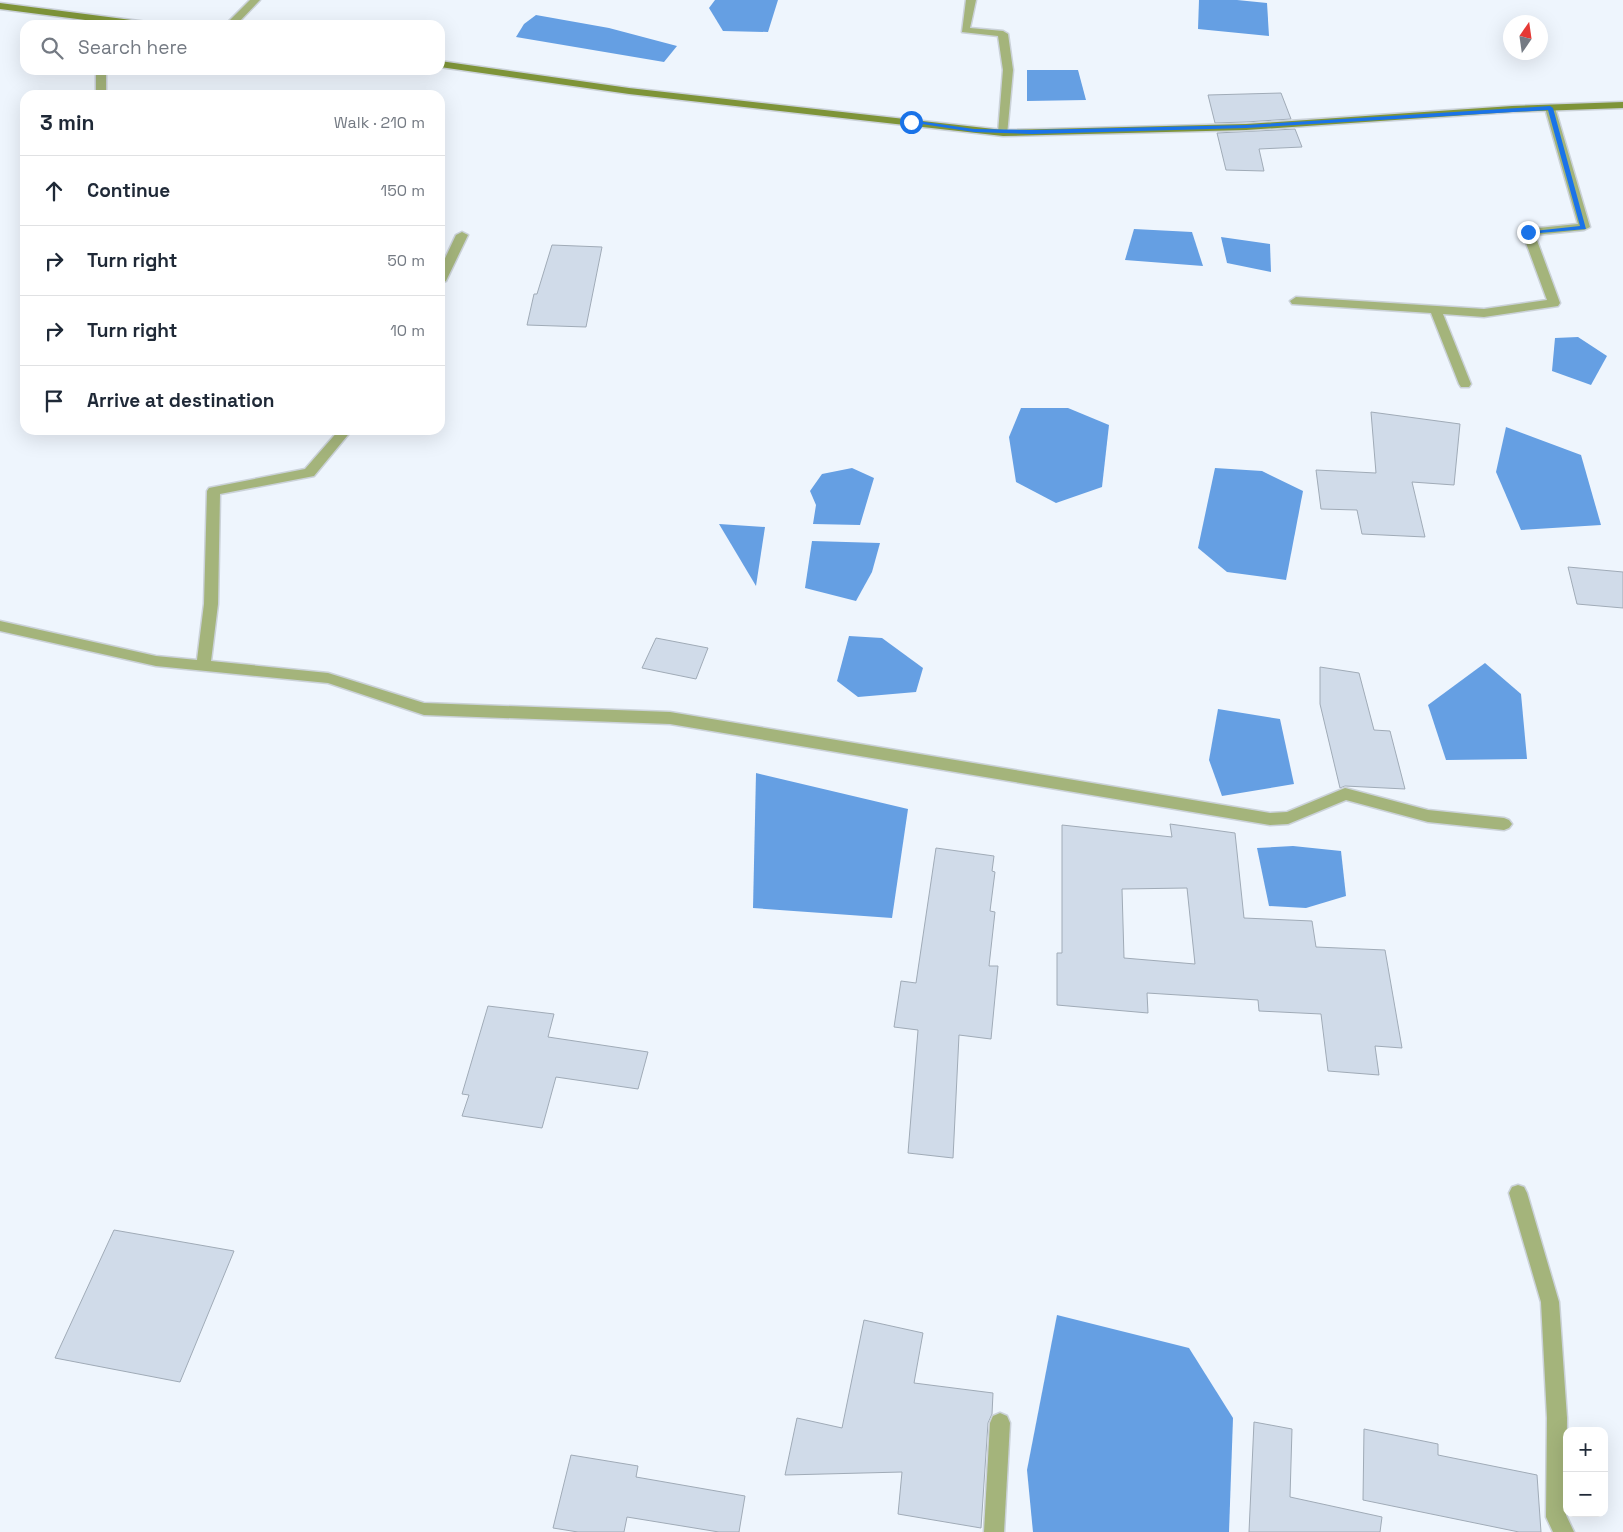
<!DOCTYPE html>
<meta charset="utf-8">
<style>
body{margin:0;font-family:"Space Grotesk",sans-serif;background:#f2f2f3;color:#1f2937}
.controls{position:absolute;right:15px;bottom:15px;display:grid;overflow:hidden;border-radius:10px;box-shadow:0 5px 20px #0002}
.controls button{width:45px;height:45px;display:grid;place-items:center;padding:0;border:0;border-bottom:1px solid #e0e1e3;background:#fff;color:#1f2937;font:25px sans-serif}
.compass{position:absolute;left:1503px;top:15px;width:45px;height:45px;border-radius:50%;background:#fff;box-shadow:0 5px 20px #0002;rotate:13deg}
.stop{position:absolute;width:15px;height:15px;margin:-11px;border:4px solid #1a73e8;border-radius:50%;background:#fff}
.stop.end{background:#1a73e8;border-color:#fff;box-shadow:0 1px 5px #0008}
.list{margin:0;padding:0;list-style:none}
h2{display:flex;justify-content:space-between;align-items:center;height:65px;margin:0;padding:0 20px;font-size:21px}
h2 small{font-size:16px;font-weight:400;color:#747a83}
.list li{display:grid;grid-template-columns:32px 1fr auto;gap:15px;align-items:center;box-sizing:border-box;height:70px;padding:0 20px;border-top:1px solid #e0e1e3}
.list b{display:block;font-size:19px;white-space:nowrap}
.list em{font-size:16px;font-style:normal;color:#747a83}
.icon{flex:none;width:28px;height:28px;fill:none;stroke:currentColor;stroke-width:2;stroke-linecap:round;stroke-linejoin:round}
.map{position:relative;flex:none;width:1623px;height:1532px;overflow:hidden}
.search{position:absolute;background:#fff;box-shadow:0 5px 20px #0002;left:20px;top:20px;width:425px;height:55px;display:flex;align-items:center;gap:12px;box-sizing:border-box;padding:0 18px;border-radius:15px;color:#747a83;font-size:19px}
.panel{position:absolute;background:#fff;box-shadow:0 5px 20px #0002;left:20px;top:90px;width:425px;height:345px;border-radius:15px}
.map>svg:first-child{display:block}
.water{fill:#659fe3}
.building{fill:#d0dbe9;stroke:#a0abb7;fill-rule:evenodd}
.lines{fill:none;stroke-linecap:round;stroke-linejoin:round}
.street-casing{stroke:#cbd2d9;stroke-width:3}
.secondary-casing{stroke:#cbd2d9;stroke-width:3}
.street{fill:#a4b47b;fill-rule:evenodd}
.secondary{fill:#7e9438;fill-rule:evenodd}
.route{fill:#1a73e8}
</style>
<div class="map">
<svg width="1623" height="1532" viewBox="0 0 1623 1532">
<rect width="100%" height="100%" fill="#eef5fd"/>
<g class="water">
<polygon points="715,0 778,0 768,32 723,31 709,8"/>
<polygon points="1199,0 1237,0 1267,3 1269,36 1198,29"/>
<polygon points="536,15 609,28 677,46 664,62 516,37 524,24"/>
<polygon points="1078,70 1086,100 1027,101 1027,70"/>
<polygon points="1134,229 1192,232 1203,266 1125,260"/>
<polygon points="1221,237 1270,244 1271,272 1227,263"/>
<polygon points="1578,337 1607,356 1591,385 1552,371 1555,338"/>
<polygon points="1021,408 1068,408 1109,425 1102,487 1056,503 1016,482 1009,437"/>
<polygon points="1506,427 1581,455 1601,525 1521,530 1496,472"/>
<polygon points="852,468 874,478 860,525 813,524 816,505 810,491 822,474"/>
<polygon points="1215,468 1262,471 1303,491 1286,580 1227,572 1198,548"/>
<polygon points="719,524 765,527 756,586"/>
<polygon points="812,541 880,543 872,572 856,601 805,588"/>
<polygon points="849,636 882,638 923,668 916,692 858,697 837,681"/>
<polygon points="1485,663 1521,694 1527,759 1446,760 1428,705"/>
<polygon points="1218,709 1280,719 1294,784 1222,796 1209,760"/>
<polygon points="756,773 908,809 892,918 753,908"/>
<polygon points="1293,846 1341,851 1346,896 1306,908 1269,906 1257,848"/>
<polygon points="1057,1315 1189,1348 1233,1418 1229,1532 1033,1532 1027,1470"/>
</g>
<g class="building">
<polygon points="1281,93 1291,119 1246,122 1215,123 1208,95"/>
<polygon points="1295,129 1302,147 1259,149 1264,171 1226,170 1217,133"/>
<polygon points="552,245 602,247 586,327 527,325 534,294 537,294"/>
<polygon points="1371,412 1460,424 1454,485 1412,482 1425,537 1362,534 1357,510 1321,509 1316,470 1376,473"/>
<polygon points="1568,567 1623,572 1623,608 1577,604"/>
<polygon points="656,638 708,648 696,679 642,668"/>
<polygon points="1320,667 1359,673 1374,730 1390,731 1405,789 1345,786 1340,788 1320,704"/>
<path d="M 1170,824 L 1235,833 L 1244,918 L 1312,921 L 1316,947 L 1385,950 L 1402,1048 L 1375,1046 L 1379,1075 L 1328,1071 L 1321,1014 L 1259,1011 L 1258,1000 L 1147,993 L 1148,1013 L 1057,1005 L 1057,953 L 1062,953 L 1062,825 L 1172,837 ZM 1187,888 L 1195,964 L 1124,958 L 1122,889 Z"/>
<polygon points="936,848 994,856 992,871 995,872 990,911 995,912 989,966 998,966 991,1039 959,1035 953,1158 908,1153 918,1030 894,1027 901,981 916,983"/>
<polygon points="488,1006 554,1014 548,1037 648,1052 638,1089 556,1077 542,1128 462,1116 469,1095 462,1094"/>
<polygon points="114,1230 234,1251 180,1382 55,1358"/>
<polygon points="864,1320 923,1333 914,1383 993,1393 992,1414 988,1423 981,1528 898,1514 902,1472 785,1475 797,1418 842,1428"/>
<polygon points="1254,1422 1292,1429 1290,1497 1382,1517 1380,1532 1249,1532"/>
<polygon points="1364,1429 1438,1444 1438,1455 1537,1475 1541,1532 1519,1532 1363,1500"/>
<polygon points="571,1455 638,1466 636,1477 745,1496 739,1532 719,1532 627,1517 624,1532 578,1532 553,1528"/>
</g>
<g class="lines">
<g class="street-casing">
<g id="street">
<polygon points="250,0 260,0 236,25 225,25"/>
<polygon points="966,0 976,0 970,28 1003,31 1008,34 1013,70 1007,135 999,135 998,133 1003,70 998,36 962,32"/>
<polygon points="96,70 106,70 106,91 110,95 98,95 96,92"/>
<polygon points="1550,105 1555,108 1590,227 1584,230 1535,235 1560,303 1558,306 1484,317 1443,314 1471,384 1469,387 1461,387 1459,384 1431,313 1292,304 1290,301 1296,297 1484,309 1547,300 1522,232 1528,229 1578,224 1545,108"/>
<polygon points="462,232 468,235 446,281 440,284 440,269 456,235"/>
<polygon points="339,430 352,430 314,476 220,494 218,604 211,661 328,673 424,703 670,712 1270,813 1287,812 1345,788 1428,810 1504,818 1509,820 1512,824 1509,828 1504,830 1428,822 1346,800 1288,824 1270,825 670,724 424,715 328,683 156,666 0,631 0,621 156,656 197,660 204,604 207,491 209,488 305,469"/>
<polygon points="1518,1185 1524,1187 1527,1193 1559,1302 1567,1418 1566,1515 1574,1532 1553,1532 1546,1517 1547,1418 1541,1302 1509,1193 1512,1187"/>
<polygon points="1000,1413 1007,1416 1010,1423 1004,1532 984,1532 990,1423 993,1416"/>
</g>
</g>
<g class="secondary-casing">
<g id="secondary">
<polygon points="0,3 147,22 152,25 124,25 0,9"/>
<polygon points="440,61 629,88 1003,130 1246,124 1512,106 1623,102 1623,108 1512,112 1246,130 1003,136 629,94 440,67"/>
</g>
</g>
<use href="#street" class="street"/>
<use href="#secondary" class="secondary"/>
</g>
<polygon class="route" points="1550,106 1553,108 1586,229 1528,234 1525,232 1580,226 1548,110 1246,128 1032,134 974,132 909,122 911,120 974,129 1032,130 1246,125"/>
</svg>
<div class="controls">
<button>+</button>
<button>−</button>
</div>
<svg class="compass" viewBox="-18 -18 36 36"><path d="M0-13l5 13h-10z" fill="#e53935"/><path d="M0 13l5-13h-10z" fill="#747a83"/></svg>
<div class="stop" style="left:911px;top:122px"></div>
<div class="stop end" style="left:1528px;top:232px"></div>
<div class="search"><svg class="icon" aria-label="search" viewBox="0 0 24 24"><circle cx="10" cy="10" r="6"/><path d="M15 15l6 6"/></svg>Search here</div>
<section class="panel">
<h2>3 min<small>Walk · 210 m</small></h2>
<ul class="list">
<li><svg class="icon" aria-label="ahead" viewBox="0 0 24 24"><path d="M12 20V5M6 11l6-6 6 6"/></svg><div><b>Continue</b></div><em>150 m</em></li>
<li><svg class="icon" aria-label="right" viewBox="0 0 24 24"><path d="M7 20v-9h11M14 6l5 5-5 5"/></svg><div><b>Turn right</b></div><em>50 m</em></li>
<li><svg class="icon" aria-label="right" viewBox="0 0 24 24"><path d="M7 20v-9h11M14 6l5 5-5 5"/></svg><div><b>Turn right</b></div><em>10 m</em></li>
<li><svg class="icon" aria-label="arrive" viewBox="0 0 24 24"><path d="M6 21V4h12l-3 4 3 4H6"/></svg><div><b>Arrive at destination</b></div></li>
</ul>
</section>
</div>
